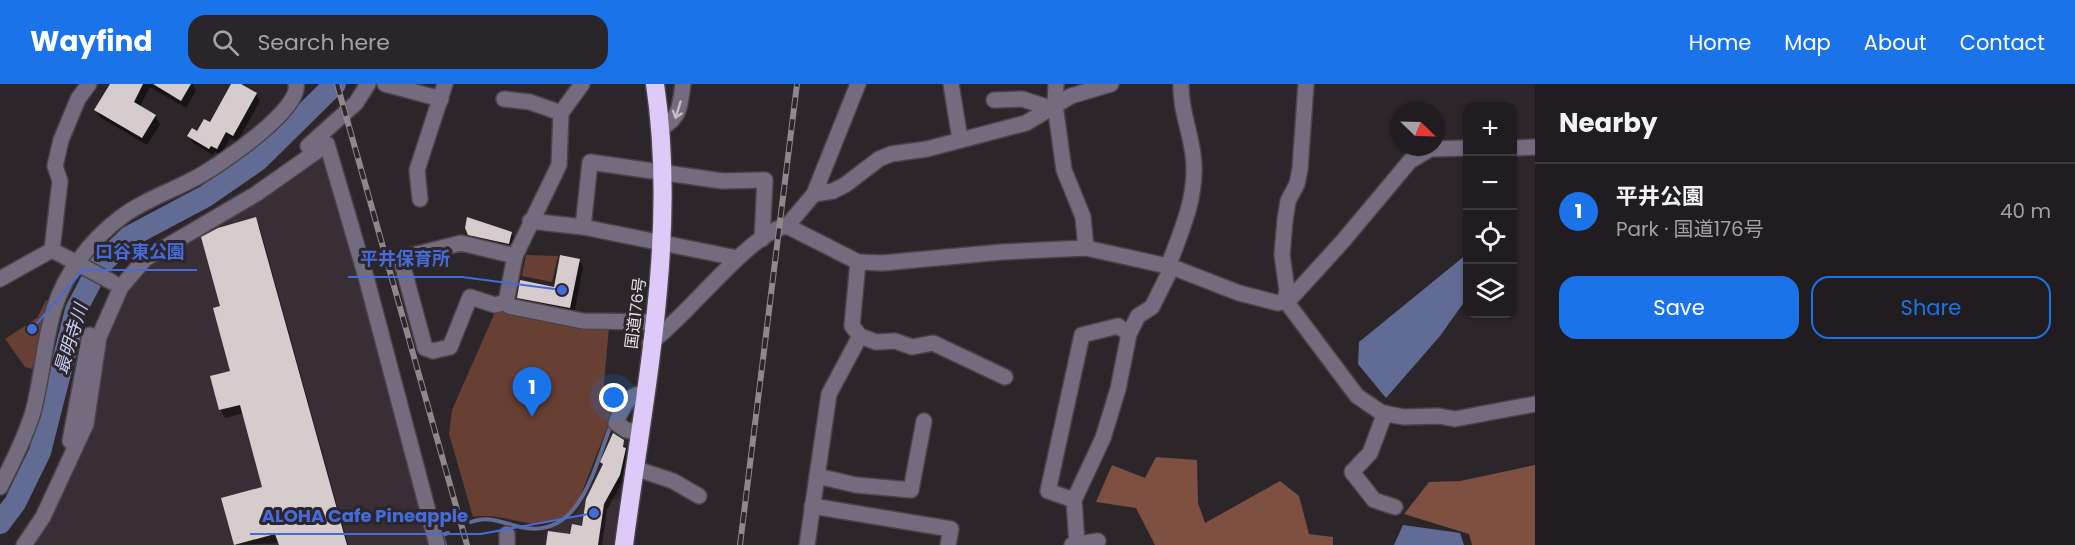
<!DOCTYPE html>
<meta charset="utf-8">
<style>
body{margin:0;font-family:Poppins,"Noto Sans JP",sans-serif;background:#292529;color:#f1f3f6}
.controls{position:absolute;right:18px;top:18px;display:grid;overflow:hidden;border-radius:12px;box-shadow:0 2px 4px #0004}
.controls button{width:54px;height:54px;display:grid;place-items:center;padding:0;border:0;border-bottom:2px solid #3e3a3e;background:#211c20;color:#f1f3f6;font:30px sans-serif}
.compass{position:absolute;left:1391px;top:18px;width:54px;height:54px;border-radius:50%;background:#211c20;box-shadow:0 2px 4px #0004;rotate:113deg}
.you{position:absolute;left:614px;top:314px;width:21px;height:21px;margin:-15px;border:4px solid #fff;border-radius:50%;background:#1a73e8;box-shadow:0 0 0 9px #1a73e833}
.badge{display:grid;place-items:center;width:39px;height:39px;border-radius:50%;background:#1a73e8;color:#fff;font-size:20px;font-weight:700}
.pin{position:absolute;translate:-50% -50px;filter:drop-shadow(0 2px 3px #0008)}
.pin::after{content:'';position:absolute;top:32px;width:21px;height:18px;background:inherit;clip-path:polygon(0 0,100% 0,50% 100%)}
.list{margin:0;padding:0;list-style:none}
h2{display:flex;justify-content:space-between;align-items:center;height:78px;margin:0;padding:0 24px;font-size:26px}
h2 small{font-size:20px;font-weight:400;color:#a2a1a5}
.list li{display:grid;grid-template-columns:39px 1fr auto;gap:18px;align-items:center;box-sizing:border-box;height:96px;padding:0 24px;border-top:2px solid #3e3a3e}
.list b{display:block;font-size:22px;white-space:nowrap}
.list p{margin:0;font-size:20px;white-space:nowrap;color:#a2a1a5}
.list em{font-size:20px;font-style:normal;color:#a2a1a5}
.actions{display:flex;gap:12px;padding:18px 24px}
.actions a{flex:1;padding:14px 0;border:2px solid #1a73e8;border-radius:18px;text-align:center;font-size:21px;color:#1a73e8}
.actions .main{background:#1a73e8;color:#fff}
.icon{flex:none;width:33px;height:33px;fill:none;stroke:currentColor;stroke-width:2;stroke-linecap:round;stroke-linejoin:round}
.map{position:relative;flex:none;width:1535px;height:461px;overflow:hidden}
header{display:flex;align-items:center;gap:36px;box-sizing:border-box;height:84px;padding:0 30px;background:#1a73e8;color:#fff}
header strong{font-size:28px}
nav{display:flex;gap:33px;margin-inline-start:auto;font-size:21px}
.search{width:420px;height:54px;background:#292529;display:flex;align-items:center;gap:15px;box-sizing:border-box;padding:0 21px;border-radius:18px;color:#a2a1a5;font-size:22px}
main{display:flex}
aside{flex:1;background:#211c20}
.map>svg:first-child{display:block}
.built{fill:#392d36}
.green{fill:#683f33}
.forest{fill:#7d5042}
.water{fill:#626b94}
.shadow{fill:#0007}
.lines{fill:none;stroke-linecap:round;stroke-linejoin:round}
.stream{stroke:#626b94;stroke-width:4}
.river{stroke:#626b94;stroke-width:22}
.building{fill:#d6cbcd}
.minor-casing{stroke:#4a4448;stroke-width:18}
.highway-casing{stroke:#4a4448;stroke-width:21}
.minor{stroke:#746c7e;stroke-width:15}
.highway{stroke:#decaf8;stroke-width:18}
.rail-casing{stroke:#8d888b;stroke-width:6}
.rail{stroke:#2c262a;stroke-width:4;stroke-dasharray:11;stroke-linecap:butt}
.oneway{stroke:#c3bdc5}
.labels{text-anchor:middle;stroke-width:6;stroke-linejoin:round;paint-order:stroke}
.street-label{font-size:16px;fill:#e5e0e3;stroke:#2c262a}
.water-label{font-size:18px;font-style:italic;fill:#c5cef7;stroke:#2c262a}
.leader{fill:none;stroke:#456bda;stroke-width:2}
.callout-dot{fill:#456bda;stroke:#2c262a;stroke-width:2}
.callout-label{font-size:18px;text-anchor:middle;font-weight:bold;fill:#456bda;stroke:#2c262a;stroke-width:6;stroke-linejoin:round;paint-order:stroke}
</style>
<header>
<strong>Wayfind</strong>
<div class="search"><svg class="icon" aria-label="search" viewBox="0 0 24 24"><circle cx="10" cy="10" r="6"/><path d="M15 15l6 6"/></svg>Search here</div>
<nav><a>Home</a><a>Map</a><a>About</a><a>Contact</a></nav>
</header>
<main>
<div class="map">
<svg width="1535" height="461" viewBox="0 0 1535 461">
<rect width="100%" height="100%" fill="#2c262a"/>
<g class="built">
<polygon points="332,50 362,147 442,461 18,461 33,440 81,340 118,201"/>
<polygon points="587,410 619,416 613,461 544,461 546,447 575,431"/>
</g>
<g class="green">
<polygon points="526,171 558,172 552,198 522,192"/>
<polygon points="46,216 52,219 32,285 25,283 5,255 37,234"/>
<path d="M 496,226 L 584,243 L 609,243 L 602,321 L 615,324 L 578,418 C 545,461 514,426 473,433 L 449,350 L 452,326 Z"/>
</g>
<g class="forest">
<polygon points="1156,373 1197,376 1198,419 1205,439 1280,397 1299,412 1309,450 1333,453 1333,461 1155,461 1136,424 1096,418 1112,381 1145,394"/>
<polygon points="1535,381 1535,461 1472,461 1469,450 1404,430 1429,398 1460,397"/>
</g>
<g class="water">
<polygon points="1467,170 1467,214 1440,252 1386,314 1358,280 1359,258"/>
<polygon points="1403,441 1460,449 1464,461 1394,461"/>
</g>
<g class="shadow">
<polygon points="111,0 193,0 196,7 186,24 150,3 140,23 155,32 160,40 147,61 101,34 96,26"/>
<polygon points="233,0 238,0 256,10 260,17 237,58 230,54 221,71 215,68 213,71 193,59 189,52 210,41"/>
<polygon points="255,135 260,144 348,461 281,461 280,459 236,461 223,415 264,404 244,329 225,334 220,325 232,288 222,223"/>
<polygon points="466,144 511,150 514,154 511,164 472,155"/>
<polygon points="579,176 583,183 574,231 522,220 518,213 555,205"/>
<polygon points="614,351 628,365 622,398 607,426 602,461 548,461 571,452 584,443 604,382 602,378"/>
</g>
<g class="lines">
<g class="stream">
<path d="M 471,438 C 487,431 503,439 520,443 C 581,457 594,383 611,341"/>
<polyline points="445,461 442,451 448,449"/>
</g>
<polyline class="river" points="0,439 15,419 40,368 76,226 99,182 129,153 206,112 258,76 335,0"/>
</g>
<g class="building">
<polygon points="110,0 143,0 134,18 156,31 142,54 94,26"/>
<polygon points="153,0 191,0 181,17"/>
<polygon points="231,0 241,0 257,9 233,52 226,48 217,65 211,62 209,65 187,52 192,44 197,47 204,35 210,38"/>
<polygon points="256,133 347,461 279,461 275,450 234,461 221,414 262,403 240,321 219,326 210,292 230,287 213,224 220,222 201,153 218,144"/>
<polygon points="467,133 512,148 509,160 468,151 465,144"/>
<polygon points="560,171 580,175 570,224 517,214 520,196 554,203"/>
<polygon points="613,349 624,356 623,363 626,364 620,391 604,420 598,461 546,461 548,447 570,450 572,440 582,442 586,415 603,380 600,378"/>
</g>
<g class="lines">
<g class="minor-casing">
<g id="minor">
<polyline points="385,0 441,15"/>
<polyline points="582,0 561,29 559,81 515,172 506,218 509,222 583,237 653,238"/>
<polyline points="951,0 960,55"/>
<polyline points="1056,0 1055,21 1064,86 1083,133 1086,164"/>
<polyline points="1306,0 1300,85 1297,100 1288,117 1285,136 1282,171 1287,206 1285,216 1357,312 1382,329 1404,333 1439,332 1455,335 1535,320"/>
<polyline points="504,15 530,18 561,29"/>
<polyline points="994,16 1022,15 1050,24"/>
<path d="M 661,44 C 681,34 680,20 683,0"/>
<polyline points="308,62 356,19 368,0"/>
<polyline points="1512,64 1535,63"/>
<polyline points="814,110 833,107 845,101 879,75 891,70 927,65 1026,39 1071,12 1111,0"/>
<polyline points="420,115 417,86 445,0"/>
<polyline points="530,137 583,143 737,174"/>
<polyline points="787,142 814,110 858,0"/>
<polyline points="583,143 590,78 722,97 765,96 762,155"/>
<polyline points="52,166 60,97 55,82 61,56 78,15 89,0"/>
<polyline points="858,178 852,242 860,252 876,258 895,257 912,263 933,259 1005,293"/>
<path d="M 1168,183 C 1180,150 1195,118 1194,83 C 1194,55 1180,29 1181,0"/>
<polyline points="0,195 52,166 112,198"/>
<polyline points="506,218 495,221 470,213 450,263 433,267 425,264 402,179 405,173 461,159 515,172"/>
<path d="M 650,259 C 685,235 752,146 787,142 L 858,178 L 882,179 L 1002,168 L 1086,164 L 1172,183 L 1239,209 L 1278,219 L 1292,213 L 1343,157 L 1410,77 L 1430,65 L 1468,64"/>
<polyline points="1385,329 1370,369 1352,388 1374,416 1395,423"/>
<path d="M 639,348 L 626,346 L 616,339 C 622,324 627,311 644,309"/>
<polyline points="70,357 90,251"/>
<polyline points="634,384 673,397 699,412"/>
<polyline points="817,392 856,401 911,406 924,337"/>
<path d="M 0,403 C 13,378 25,354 33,328 C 42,294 44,258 54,225 C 65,189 91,156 120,134 C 143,116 175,106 201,91 C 222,79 302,25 296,0"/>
<polyline points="1074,416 1048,407 1082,251 1118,242 1129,250"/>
<polyline points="812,422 951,445 948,461"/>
<polyline points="1077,460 1074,416 1103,354 1118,305 1129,250 1138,232 1152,223 1172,183"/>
<polyline points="24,461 43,433 86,340 99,253 121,203 145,175 256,110 327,60 366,193 437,461"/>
<polyline points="507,461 507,450"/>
<polyline points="807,461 829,310 860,252"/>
<polyline points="1072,461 1098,457"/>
</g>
</g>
<g class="highway-casing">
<path id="highway" d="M 624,461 C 644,309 678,153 655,0"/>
</g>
<use href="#minor" class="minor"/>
<use href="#highway" class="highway"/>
<g class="rail-casing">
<g id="rail">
<polyline points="337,0 467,461"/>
<polyline points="740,461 797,0"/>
</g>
</g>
<use href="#rail" class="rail"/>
</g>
<defs><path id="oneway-shaft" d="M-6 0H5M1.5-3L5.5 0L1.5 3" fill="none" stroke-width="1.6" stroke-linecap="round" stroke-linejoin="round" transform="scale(1.5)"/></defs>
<use class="oneway" href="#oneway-shaft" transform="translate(678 26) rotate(107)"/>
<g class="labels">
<g class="street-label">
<text transform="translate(635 229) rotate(-83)" y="6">国道176号</text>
</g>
<g class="water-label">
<text transform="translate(71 255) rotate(-73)" y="6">最明寺川</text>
</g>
</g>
<path class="leader" d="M32 245L83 186H197M562 206L462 193H348M594 429L481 450H250"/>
<g class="callout-dot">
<circle cx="32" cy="245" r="6"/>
<circle cx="562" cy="206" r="6"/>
<circle cx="594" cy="429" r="6"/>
</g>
<g class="callout-label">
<text x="140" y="174">口谷東公園</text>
<text x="405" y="181">平井保育所</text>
<text x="365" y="438">ALOHA Cafe Pineapple</text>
</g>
</svg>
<div class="controls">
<button>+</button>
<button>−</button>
<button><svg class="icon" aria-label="locate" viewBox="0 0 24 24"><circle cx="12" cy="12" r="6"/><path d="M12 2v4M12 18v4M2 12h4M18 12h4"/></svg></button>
<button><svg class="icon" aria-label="layers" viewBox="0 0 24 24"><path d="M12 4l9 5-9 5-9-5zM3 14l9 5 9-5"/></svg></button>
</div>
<svg class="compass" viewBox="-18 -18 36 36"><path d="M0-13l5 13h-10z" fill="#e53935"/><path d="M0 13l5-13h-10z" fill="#a2a1a5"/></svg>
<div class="you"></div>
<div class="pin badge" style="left:532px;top:333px">1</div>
</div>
<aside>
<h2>Nearby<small></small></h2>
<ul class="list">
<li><span class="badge">1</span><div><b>平井公園</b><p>Park · 国道176号</p></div><em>40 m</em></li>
</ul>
<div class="actions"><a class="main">Save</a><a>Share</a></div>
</aside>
</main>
